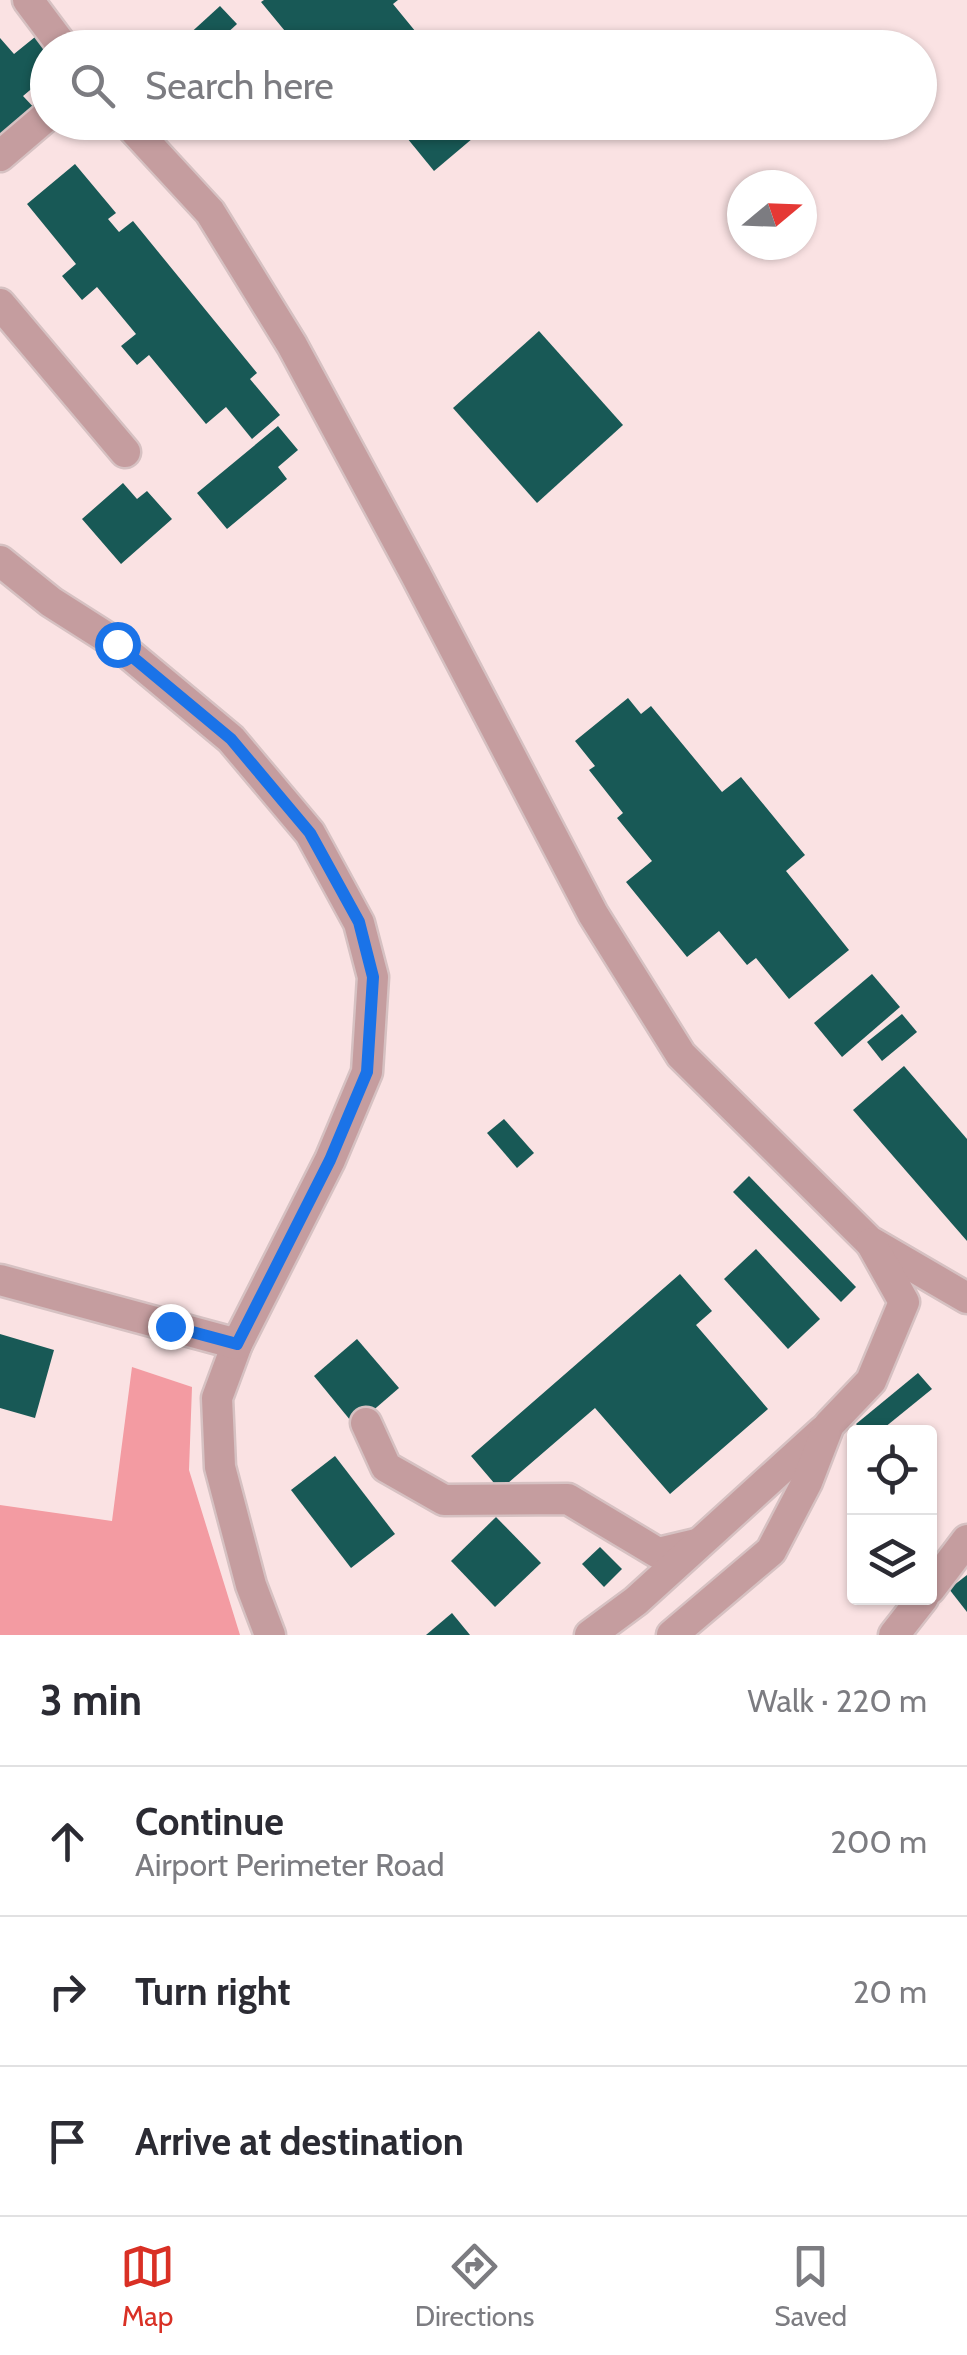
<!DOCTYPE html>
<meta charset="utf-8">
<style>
body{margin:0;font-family:Cabin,sans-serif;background:#f7f7f7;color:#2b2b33}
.controls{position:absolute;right:30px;bottom:30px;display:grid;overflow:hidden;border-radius:10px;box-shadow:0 2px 8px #0004}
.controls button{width:90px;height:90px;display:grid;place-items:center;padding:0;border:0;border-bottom:2px solid #e1e1e2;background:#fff;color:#2b2b33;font:50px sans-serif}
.compass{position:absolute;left:727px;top:170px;width:90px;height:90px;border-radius:50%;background:#fff;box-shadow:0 2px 8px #0004;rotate:71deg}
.stop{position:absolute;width:30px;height:30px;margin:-22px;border:8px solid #1a73e8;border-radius:50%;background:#fff}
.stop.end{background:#1a73e8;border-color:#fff;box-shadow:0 2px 10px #0008}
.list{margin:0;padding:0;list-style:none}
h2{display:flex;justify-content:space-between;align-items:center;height:130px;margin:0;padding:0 40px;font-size:42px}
h2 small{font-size:32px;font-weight:400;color:#7c7c81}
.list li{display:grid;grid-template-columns:65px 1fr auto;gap:30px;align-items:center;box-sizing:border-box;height:150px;padding:0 40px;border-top:2px solid #e1e1e2}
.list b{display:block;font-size:38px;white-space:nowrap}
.list p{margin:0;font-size:32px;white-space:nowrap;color:#7c7c81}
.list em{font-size:32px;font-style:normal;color:#7c7c81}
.icon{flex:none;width:55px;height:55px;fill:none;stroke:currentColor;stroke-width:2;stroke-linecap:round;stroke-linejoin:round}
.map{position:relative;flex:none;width:967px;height:1635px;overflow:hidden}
.search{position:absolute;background:#fff;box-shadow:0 2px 8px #0004;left:30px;right:30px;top:30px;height:110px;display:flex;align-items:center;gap:25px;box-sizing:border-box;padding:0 35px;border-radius:55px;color:#7c7c81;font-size:38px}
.sheet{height:580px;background:#fff}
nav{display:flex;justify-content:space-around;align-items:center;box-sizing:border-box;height:140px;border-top:2px solid #e1e1e2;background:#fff;font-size:28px;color:#7c7c81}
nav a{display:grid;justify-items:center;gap:5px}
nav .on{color:#d93025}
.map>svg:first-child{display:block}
.forest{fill:#f39ba2}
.building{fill:#185956}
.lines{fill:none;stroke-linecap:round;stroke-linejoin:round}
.minor-casing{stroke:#d6c1c2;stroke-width:35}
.minor{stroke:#c59d9f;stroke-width:30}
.route{stroke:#1a73e8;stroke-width:12}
</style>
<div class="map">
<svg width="967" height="1635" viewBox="0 0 967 1635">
<rect width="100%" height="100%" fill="#fae2e3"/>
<polygon class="forest" points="132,1367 192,1387 189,1470 240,1635 0,1635 0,1505 112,1521"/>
<g class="building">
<polygon points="264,0 398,0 393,4 429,48 331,48 327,43 322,48 299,48 261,2"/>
<polygon points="220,6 237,24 211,48 174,48"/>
<polygon points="35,37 48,51 48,75 23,96 38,112 0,137 0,38 14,54"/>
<polygon points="394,122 492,122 434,171"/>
<polygon points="75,164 116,213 108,219 119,232 133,221 257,373 250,379 280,415 252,439 226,407 206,424 149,355 137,365 121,346 136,334 97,287 82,300 62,276 76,264 27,204"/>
<polygon points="539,331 623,425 537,503 453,408"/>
<polygon points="278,426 298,450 278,467 287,479 227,529 197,493"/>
<polygon points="123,483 137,499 147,491 172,519 121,564 82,519"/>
<polygon points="628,698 641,714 651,706 722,792 741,777 805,855 786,871 849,950 789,999 756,958 747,965 719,931 687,957 626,882 652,861 617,818 623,813 589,770 595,766 575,741"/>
<polygon points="872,974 900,1007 842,1057 814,1023"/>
<polygon points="902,1014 917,1032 882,1061 867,1042"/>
<polygon points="904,1066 967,1139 967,1241 853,1110"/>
<polygon points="504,1119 534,1153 517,1168 487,1133"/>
<polygon points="749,1176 856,1287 841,1302 733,1192"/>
<polygon points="756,1249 820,1319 788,1349 724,1279"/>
<polygon points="680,1274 712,1311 696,1325 768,1409 670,1494 595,1408 500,1490 471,1456"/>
<polygon points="0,1334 54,1350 35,1418 0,1408"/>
<polygon points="357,1339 399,1388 355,1426 314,1376"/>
<polygon points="918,1373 932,1389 879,1432 863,1432 856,1424"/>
<polygon points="335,1456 395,1534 351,1568 291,1490"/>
<polygon points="496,1517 541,1563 495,1607 451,1561"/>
<polygon points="600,1547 622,1569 604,1587 582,1564"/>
<polygon points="967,1575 967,1612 949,1589"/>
<polygon points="452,1613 470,1635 426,1635"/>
</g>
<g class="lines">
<g class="minor-casing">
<g id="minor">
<polyline points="28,0 64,48"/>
<polyline points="127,122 210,212 292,345 416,575 593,914 681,1055 869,1241 967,1298"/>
<polyline points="0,156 48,115"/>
<polyline points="0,304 125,452"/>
<polyline points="0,561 51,602 117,644 231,739 310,833 359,923 373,977 367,1072 330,1160 237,1344 217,1398 220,1467 251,1585 270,1635"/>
<polyline points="0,1280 237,1344"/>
<polyline points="366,1423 386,1467 444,1500 568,1499 658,1553 696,1544"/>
<polyline points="930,1589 967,1540"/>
<polyline points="590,1635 636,1601 823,1431"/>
<polyline points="672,1635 771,1551 807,1482 829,1425 871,1381 904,1302 871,1243"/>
<polyline points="894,1635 923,1598"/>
</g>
</g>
<use href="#minor" class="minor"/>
</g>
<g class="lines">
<polyline class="route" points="117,644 231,739 310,833 359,922 373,977 367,1072 330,1160 237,1344 170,1326"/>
</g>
</svg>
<div class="controls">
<button><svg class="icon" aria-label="locate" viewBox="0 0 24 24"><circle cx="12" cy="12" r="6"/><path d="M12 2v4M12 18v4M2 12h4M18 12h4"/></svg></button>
<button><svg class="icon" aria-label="layers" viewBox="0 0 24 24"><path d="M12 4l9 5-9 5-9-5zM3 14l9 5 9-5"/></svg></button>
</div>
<svg class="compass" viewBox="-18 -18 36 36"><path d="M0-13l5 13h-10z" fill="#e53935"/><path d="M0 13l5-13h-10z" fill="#7c7c81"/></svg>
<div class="stop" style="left:117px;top:644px"></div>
<div class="stop end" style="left:170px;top:1326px"></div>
<div class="search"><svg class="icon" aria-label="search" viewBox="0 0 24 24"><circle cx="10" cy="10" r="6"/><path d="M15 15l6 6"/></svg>Search here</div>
</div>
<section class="sheet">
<h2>3 min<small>Walk · 220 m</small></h2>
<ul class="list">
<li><svg class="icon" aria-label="ahead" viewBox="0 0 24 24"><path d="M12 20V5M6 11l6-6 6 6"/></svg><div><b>Continue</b><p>Airport Perimeter Road</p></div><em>200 m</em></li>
<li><svg class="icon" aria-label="right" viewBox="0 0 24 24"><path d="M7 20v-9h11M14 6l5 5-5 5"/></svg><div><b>Turn right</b></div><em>20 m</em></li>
<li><svg class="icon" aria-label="arrive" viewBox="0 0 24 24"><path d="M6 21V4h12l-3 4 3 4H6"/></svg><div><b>Arrive at destination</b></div></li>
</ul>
</section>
<nav>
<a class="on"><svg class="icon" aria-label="map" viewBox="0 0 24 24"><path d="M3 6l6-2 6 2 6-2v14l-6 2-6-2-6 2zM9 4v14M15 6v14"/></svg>Map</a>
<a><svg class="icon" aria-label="directions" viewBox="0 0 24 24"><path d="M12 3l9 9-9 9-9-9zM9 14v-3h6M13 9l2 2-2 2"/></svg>Directions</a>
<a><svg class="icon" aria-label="saved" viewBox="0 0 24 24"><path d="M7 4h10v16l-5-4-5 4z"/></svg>Saved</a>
</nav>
